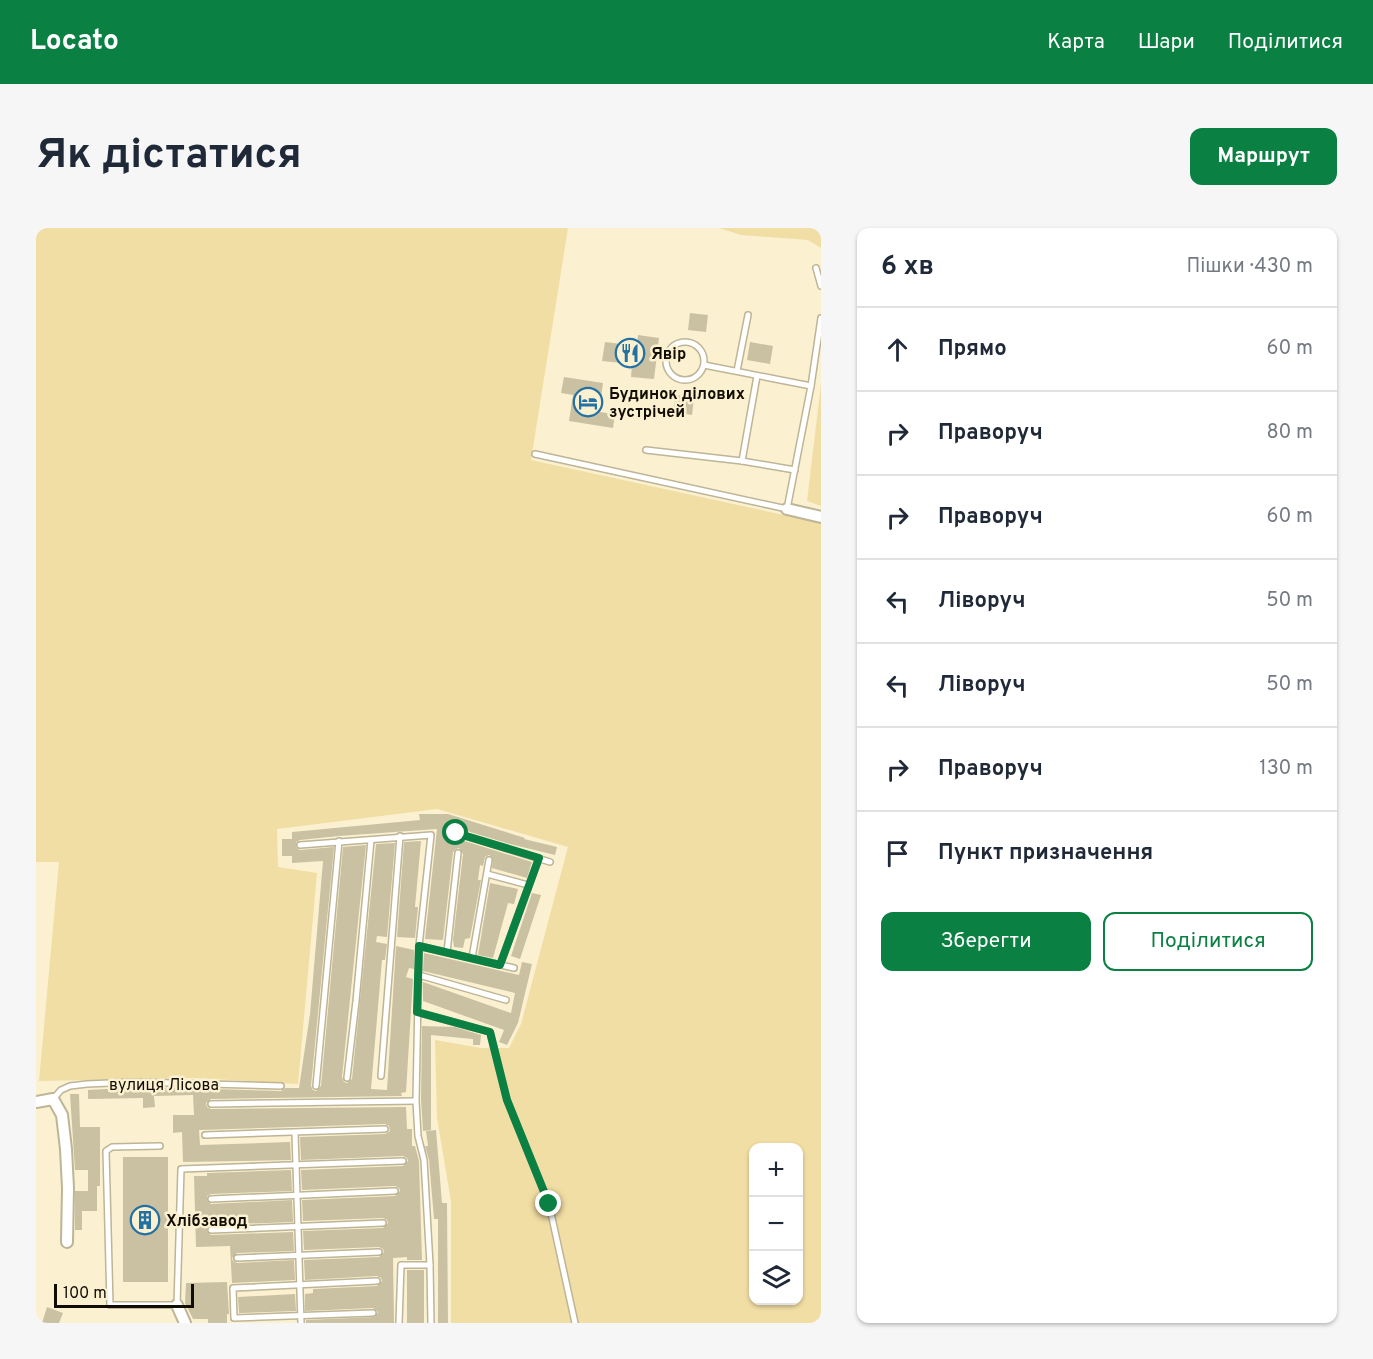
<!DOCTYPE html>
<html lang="uk">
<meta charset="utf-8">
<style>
body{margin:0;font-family:Overpass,sans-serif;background:#f6f6f7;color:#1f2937}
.controls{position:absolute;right:18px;bottom:18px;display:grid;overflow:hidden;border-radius:12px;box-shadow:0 2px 4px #0004}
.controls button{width:54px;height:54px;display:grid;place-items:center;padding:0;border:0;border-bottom:2px solid #e0e1e3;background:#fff;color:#1f2937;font:30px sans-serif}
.scale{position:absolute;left:18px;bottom:15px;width:140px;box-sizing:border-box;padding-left:6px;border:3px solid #110d04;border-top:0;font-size:16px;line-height:21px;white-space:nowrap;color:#110d04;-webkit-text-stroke:4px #fbf1d1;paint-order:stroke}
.stop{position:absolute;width:18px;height:18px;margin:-14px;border:4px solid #0b8043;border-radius:50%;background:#fff}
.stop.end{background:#0b8043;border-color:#fff;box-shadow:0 2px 6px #0008}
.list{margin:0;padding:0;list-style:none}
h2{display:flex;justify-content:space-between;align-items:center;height:78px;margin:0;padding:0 24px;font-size:26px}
h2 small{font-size:20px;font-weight:400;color:#747a83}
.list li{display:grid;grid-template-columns:39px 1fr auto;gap:18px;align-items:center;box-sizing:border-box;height:84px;padding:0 24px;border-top:2px solid #e0e1e3}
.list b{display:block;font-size:22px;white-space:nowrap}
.list em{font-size:20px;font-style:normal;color:#747a83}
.actions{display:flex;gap:12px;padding:18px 24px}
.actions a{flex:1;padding:14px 0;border:2px solid #0b8043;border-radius:12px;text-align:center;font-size:21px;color:#0b8043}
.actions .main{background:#0b8043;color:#fff}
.icon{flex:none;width:33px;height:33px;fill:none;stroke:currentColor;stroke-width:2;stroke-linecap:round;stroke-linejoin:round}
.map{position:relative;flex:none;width:785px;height:1095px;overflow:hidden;border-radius:12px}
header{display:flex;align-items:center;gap:36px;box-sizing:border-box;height:84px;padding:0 30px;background:#0b8043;color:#fff}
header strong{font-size:28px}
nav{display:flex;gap:33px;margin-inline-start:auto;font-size:21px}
.intro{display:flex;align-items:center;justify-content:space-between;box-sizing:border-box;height:144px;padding:0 36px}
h1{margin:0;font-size:42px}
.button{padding:15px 27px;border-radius:12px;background:#0b8043;color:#fff;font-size:21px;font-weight:700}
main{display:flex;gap:36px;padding:0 36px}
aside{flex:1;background:#fff;border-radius:12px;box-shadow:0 2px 4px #0004}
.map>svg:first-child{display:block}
.green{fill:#f1dea4;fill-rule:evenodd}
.building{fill:#cac1a2}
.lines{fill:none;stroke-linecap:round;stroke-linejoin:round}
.lane-casing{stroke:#beb496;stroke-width:8}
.street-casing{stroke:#beb496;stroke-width:14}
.lane{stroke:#fff;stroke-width:5}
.street{stroke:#fff;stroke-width:10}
.route{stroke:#0b8043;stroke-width:8}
.labels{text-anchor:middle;stroke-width:5;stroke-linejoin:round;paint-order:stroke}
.poi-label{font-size:16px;font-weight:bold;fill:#110d04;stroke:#fbf1d1;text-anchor:start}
.street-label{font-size:16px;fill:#110d04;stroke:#fbf1d1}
</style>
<header>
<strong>Locato</strong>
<nav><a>Карта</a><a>Шари</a><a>Поділитися</a></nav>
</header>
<div class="intro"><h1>Як дістатися</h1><a class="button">Маршрут</a></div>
<main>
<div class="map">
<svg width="785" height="1095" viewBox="0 0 785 1095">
<rect width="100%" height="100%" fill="#fbf1d1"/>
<g class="green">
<path d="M 0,0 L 532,0 L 495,232 L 785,295 L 785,1095 L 415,1095 L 415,973 L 401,890 L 399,812 L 445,820 L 473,820 L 485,796 L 532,619 L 401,581 L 241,601 L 242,639 L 281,645 L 262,856 L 159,850 L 3,853 L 23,634 L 0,634 ZM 718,920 L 762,920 L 762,1072 L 718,1072 Z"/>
<polygon points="683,0 785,0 785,20 772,12 705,7"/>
<polygon points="785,156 785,278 771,273"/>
</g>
<g class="building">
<polygon points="654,85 672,87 670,104 652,102"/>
<polygon points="602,107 623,110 618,151 595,149 596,136 566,133 569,114 601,118"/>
<polygon points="714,114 737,118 734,136 711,132"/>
<polygon points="528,149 567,155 563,184 579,186 577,200 533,193 537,167 525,165"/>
<polygon points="640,167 658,170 656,187 637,184"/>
<polygon points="383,586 412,586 489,610 488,611 521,619 519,627 474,616 421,600 416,602 415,607 419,610 496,634 491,650 456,640 457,630 453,627 449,629 447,638 444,637 442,652 445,652 434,710 429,711 427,720 418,719 417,712 427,626 423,620 420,621 417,624 407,712 389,711 401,601 303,608 264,612 260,614 260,619 264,622 298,619 275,858 277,862 280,863 285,858 307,619 330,617 306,849 308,854 311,855 316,851 340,616 359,615 351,709 341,708 340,714 351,716 349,732 346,732 335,861 351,862 360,718 378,722 378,741 373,740 370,749 377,751 370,864 365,865 366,868 175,871 170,875 171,879 175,881 370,879 371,901 376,901 376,918 379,918 383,933 386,1032 371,1032 371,1029 357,1030 358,1095 270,1095 270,1092 339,1089 342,1084 337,1080 269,1083 269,1066 277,1065 277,1061 341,1058 346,1053 345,1050 341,1048 269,1052 268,1032 343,1029 348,1024 347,1021 343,1019 268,1022 267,1003 347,1000 352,995 351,992 347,990 267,993 266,972 359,968 364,963 363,960 359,958 266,962 265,942 367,938 372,933 371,930 367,928 265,932 264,909 349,906 354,903 353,898 349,896 163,902 164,917 254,914 255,932 147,934 146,904 137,905 137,887 158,887 157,867 118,868 119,879 107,880 107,870 52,871 52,862 109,859 245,863 249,860 263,860 274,786 287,633 256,635 256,628 246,628 246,611 256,611 256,604 384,592"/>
<polygon points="385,613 379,679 382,679 379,710 361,709 368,614"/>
<polygon points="454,655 482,661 478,676 472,675 457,730 442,727"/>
<polygon points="496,665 505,667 484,731 475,728"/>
<polygon points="388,725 483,747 486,734 496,736 482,795 471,817 463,814 468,802 387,773 387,754 475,785 479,765 387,743"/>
<polygon points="386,798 419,799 445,807 444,817 437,817 437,811 395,807 395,902 387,903 385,872"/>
<polygon points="34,866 43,866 44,899 64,899 64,958 61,958 61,983 46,983 46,1002 39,1002 39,963 52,963 52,942 39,942"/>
<polygon points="400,902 406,975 411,975 412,1095 402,1095 402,991 398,991 393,932 389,918 392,918 390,903"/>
<rect x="87" y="929" width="45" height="125"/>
<polygon points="255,942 256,963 175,966 171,968 171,973 175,976 256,972 257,994 175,997 171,999 171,1004 175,1007 257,1004 258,1023 201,1025 196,1030 197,1033 201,1035 258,1032 259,1052 196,1055 194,1018 160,1019 158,948 171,948 171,945"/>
<rect x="371" y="1042" width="17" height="53"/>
<polygon points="191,1054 193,1086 191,1086 191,1095 172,1095 172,1091 157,1091 149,1075 150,1055"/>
<polygon points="259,1066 260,1083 203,1085 202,1069"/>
<polygon points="11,1079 27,1085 23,1095 6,1095"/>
</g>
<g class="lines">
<g class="lane-casing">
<g id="lane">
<polyline points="780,40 785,58"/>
<circle cx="649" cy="133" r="19"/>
<polyline points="668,137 775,158"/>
<polyline points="701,143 712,87"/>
<polyline points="610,222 706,233 759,242"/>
<polyline points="499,226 751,281 775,158 785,90"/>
<polyline points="706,233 721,148"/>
<polyline points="420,605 514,634"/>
<polyline points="264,617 395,607 383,718 380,873 382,908 388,932 394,1037 365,1037 363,1095"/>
<polyline points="451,646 492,657"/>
<polyline points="383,718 478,740"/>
<polyline points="411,724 422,625"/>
<polyline points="436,730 453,632"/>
<polyline points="464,737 503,630"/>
<polyline points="383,747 470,772"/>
<polyline points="381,784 454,804 471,872 513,976 539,1095"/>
<polyline points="345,848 364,608"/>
<polyline points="311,850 320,773 335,612"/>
<polyline points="280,858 303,613"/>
<polyline points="17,871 25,862 34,858 51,856 97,854 245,858"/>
<polyline points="175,876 380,873"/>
<polyline points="259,905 265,1095"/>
<polyline points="169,907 349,901"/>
<polyline points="124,918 76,919 70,923 74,1077 141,1077 145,941 367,933"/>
<polyline points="175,971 359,963"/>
<polyline points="175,1002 347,995"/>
<polyline points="201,1030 343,1024"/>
<polyline points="394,1037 395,1095"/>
<polyline points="337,1085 198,1090 197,1060 341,1053"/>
</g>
</g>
<g class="street-casing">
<g id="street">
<polyline points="751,281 785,289"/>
<polyline points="0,874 17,871 26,887 30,921 32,960 31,1014"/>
<polyline points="141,1077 149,1095"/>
</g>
</g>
<use href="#lane" class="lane"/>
<use href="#street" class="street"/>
</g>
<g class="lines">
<polyline class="route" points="420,605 503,630 464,737 383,718 381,784 454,804 471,872 513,976"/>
</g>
<defs>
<g id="restaurant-ring" transform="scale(1.5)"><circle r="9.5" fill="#fbf1d1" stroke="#2370a3" stroke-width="1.5"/><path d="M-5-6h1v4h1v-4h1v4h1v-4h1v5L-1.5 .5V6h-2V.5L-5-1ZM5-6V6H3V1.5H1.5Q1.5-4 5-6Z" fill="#2370a3"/></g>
<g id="hotel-ring" transform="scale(1.5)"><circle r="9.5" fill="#fbf1d1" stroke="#2370a3" stroke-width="1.5"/><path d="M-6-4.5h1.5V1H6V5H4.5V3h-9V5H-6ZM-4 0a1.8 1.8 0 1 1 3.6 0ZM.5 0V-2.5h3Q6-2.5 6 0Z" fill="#2370a3"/></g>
<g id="building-ring" transform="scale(1.5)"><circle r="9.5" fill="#fbf1d1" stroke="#2370a3" stroke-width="1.5"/><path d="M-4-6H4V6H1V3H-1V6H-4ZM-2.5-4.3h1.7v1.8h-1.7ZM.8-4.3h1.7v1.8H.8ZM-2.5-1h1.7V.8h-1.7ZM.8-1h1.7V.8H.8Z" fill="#2370a3"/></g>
</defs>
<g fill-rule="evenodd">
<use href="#restaurant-ring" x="594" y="125"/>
<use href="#hotel-ring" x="552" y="174"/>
<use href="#building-ring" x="109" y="992"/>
</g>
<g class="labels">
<g class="poi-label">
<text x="615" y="131">Явір</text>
<text x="573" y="171">Будинок ділових<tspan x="573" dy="18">зустрічей</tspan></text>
<text x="130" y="998">Хлібзавод</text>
</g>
<g class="street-label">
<text x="128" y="862">вулиця Лісова</text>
</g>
</g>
</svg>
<div class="controls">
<button>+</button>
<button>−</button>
<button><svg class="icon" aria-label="layers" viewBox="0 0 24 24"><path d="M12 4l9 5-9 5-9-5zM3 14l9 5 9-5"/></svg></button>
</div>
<div class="scale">100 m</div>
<div class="stop" style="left:420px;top:605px"></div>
<div class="stop end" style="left:513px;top:976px"></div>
</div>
<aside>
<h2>6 хв<small>Пішки · 430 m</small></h2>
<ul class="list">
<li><svg class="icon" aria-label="ahead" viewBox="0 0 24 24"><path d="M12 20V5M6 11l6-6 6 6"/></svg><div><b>Прямо</b></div><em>60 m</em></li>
<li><svg class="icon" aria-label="right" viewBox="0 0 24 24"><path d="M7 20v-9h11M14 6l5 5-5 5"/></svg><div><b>Праворуч</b></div><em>80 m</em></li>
<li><svg class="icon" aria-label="right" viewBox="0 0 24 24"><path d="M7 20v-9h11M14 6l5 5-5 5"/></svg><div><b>Праворуч</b></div><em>60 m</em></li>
<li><svg class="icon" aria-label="left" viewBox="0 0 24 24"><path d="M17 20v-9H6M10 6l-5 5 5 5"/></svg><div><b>Ліворуч</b></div><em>50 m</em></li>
<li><svg class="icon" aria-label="left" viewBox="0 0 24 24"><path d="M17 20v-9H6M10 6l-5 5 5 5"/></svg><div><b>Ліворуч</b></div><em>50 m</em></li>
<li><svg class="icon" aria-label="right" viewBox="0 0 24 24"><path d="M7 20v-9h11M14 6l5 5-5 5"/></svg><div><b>Праворуч</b></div><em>130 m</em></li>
<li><svg class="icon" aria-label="arrive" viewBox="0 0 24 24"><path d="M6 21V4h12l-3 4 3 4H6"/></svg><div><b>Пункт призначення</b></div></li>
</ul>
<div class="actions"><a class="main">Зберегти</a><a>Поділитися</a></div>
</aside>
</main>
